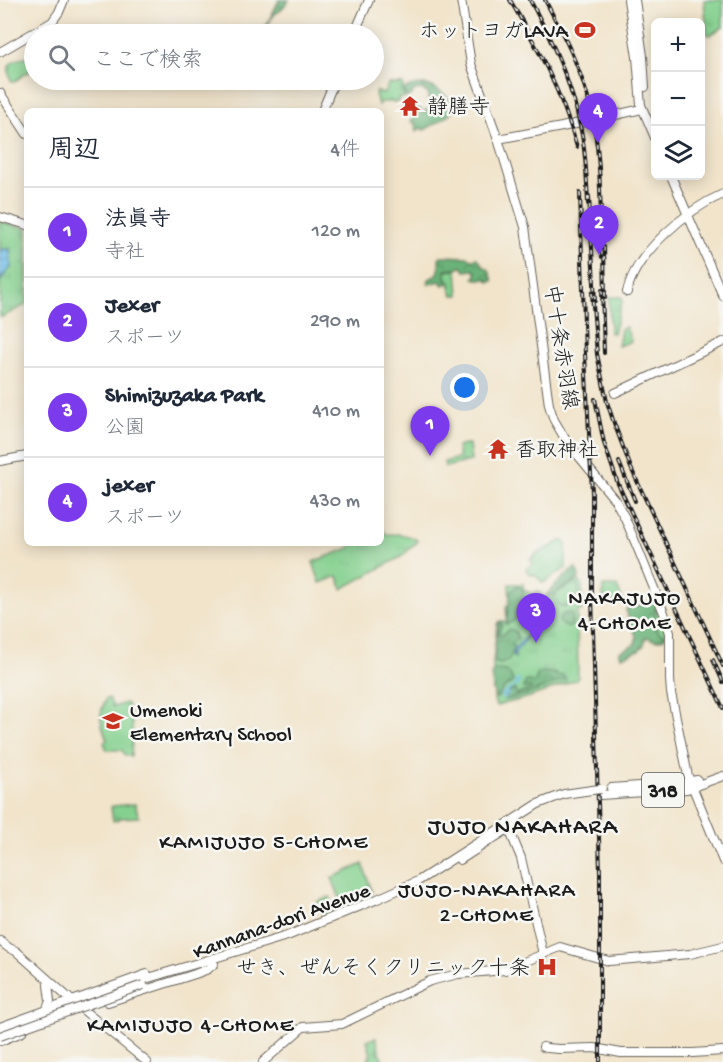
<!DOCTYPE html>
<html lang="ja">
<meta charset="utf-8">
<style>
body{margin:0;font-family:"Gochi Hand","Klee One",sans-serif;background:#f2f2f3;color:#1f2937}
.controls{position:absolute;right:18px;top:18px;display:grid;overflow:hidden;border-radius:9px;box-shadow:0 3px 15px #0003}
.controls button{width:54px;height:54px;display:grid;place-items:center;padding:0;border:0;border-bottom:2px solid #e0e1e3;background:#fff;color:#1f2937;font:30px sans-serif}
.you{position:absolute;left:465px;top:388px;width:21px;height:21px;margin:-15px;border:4px solid #fff;border-radius:50%;background:#1a73e8;box-shadow:0 0 0 9px #1a73e833}
.badge{display:grid;place-items:center;width:39px;height:39px;border-radius:50%;background:#7c3aed;color:#fff;font-size:20px;font-weight:700}
.pin{position:absolute;translate:-50% -50px;filter:drop-shadow(0 2px 3px #0008)}
.pin::after{content:'';position:absolute;top:32px;width:21px;height:18px;background:inherit;clip-path:polygon(0 0,100% 0,50% 100%)}
.list{margin:0;padding:0;list-style:none}
h2{display:flex;justify-content:space-between;align-items:center;height:78px;margin:0;padding:0 24px;font-size:26px}
h2 small{font-size:20px;font-weight:400;color:#747a83}
.list li{display:grid;grid-template-columns:39px 1fr auto;gap:18px;align-items:center;box-sizing:border-box;height:90px;padding:0 24px;border-top:2px solid #e0e1e3}
.list b{display:block;font-size:22px;white-space:nowrap}
.list p{margin:0;font-size:20px;white-space:nowrap;color:#747a83}
.list em{font-size:20px;font-style:normal;color:#747a83}
.icon{flex:none;width:33px;height:33px;fill:none;stroke:currentColor;stroke-width:2;stroke-linecap:round;stroke-linejoin:round}
.map{position:relative;flex:none;width:723px;height:1062px;overflow:hidden}
.search{position:absolute;background:#fff;box-shadow:0 3px 15px #0003;left:24px;top:24px;width:360px;height:66px;display:flex;align-items:center;gap:15px;box-sizing:border-box;padding:0 21px;border-radius:33px;color:#747a83;font-size:22px}
.panel{position:absolute;background:#fff;box-shadow:0 3px 15px #0003;left:24px;top:108px;width:360px;height:438px;border-radius:9px}
.map>svg:first-child{display:block}
.grass{fill:url(#grass-tufts);stroke:#507655;stroke-width:1.5}
.forest{fill:url(#forest-crowns);stroke:#44674a;stroke-width:1.5}
.cemetery{fill:url(#cemetery-stones);stroke:#507655;stroke-width:1.5}
.garden{fill:url(#garden-dots);stroke:#507655;stroke-width:1.5}
.pitch{fill:#84d08e;stroke:#507655;stroke-width:1.5}
.water{fill:url(#water-waves);stroke:#466c82;stroke-width:1.5}
.lines{fill:none;stroke-linecap:round;stroke-linejoin:round}
.stream{stroke:#6fbde9;stroke-width:1.5}
.secondary-casing{stroke:#676259;stroke-width:10}
.primary-casing{stroke:#676259;stroke-width:10}
.secondary{stroke:#fff;stroke-width:8}
.primary{stroke:#fff;stroke-width:8}
.rail-casing{stroke:#1c1c1c;stroke-width:4}
.rail{stroke:#f6f6f2;stroke-width:1.5;stroke-dasharray:4.5;stroke-linecap:butt}
.primary-bridge-casing{stroke:#676259;stroke-width:10;stroke-linecap:butt}
.primary-bridge{stroke:#fff;stroke-width:8}
.labels{text-anchor:middle;stroke-width:5;stroke-linejoin:round;paint-order:stroke}
.shield{fill:#f6f6f2;stroke:#5d5d5c;stroke-width:1.5}
.shield-label{font-size:20px;font-weight:bold;fill:#1c1c1c}
.poi-label{font-size:21px;fill:#1c1c1c;stroke:#f6f6f2;text-anchor:start}
.street-label{font-size:21px;fill:#1c1c1c;stroke:#f6f6f2}
.neighbourhood-label{font-size:22px;letter-spacing:1.5px;fill:#1c1c1c;stroke:#f6f6f2}
.quarter-label{font-size:24px;letter-spacing:1.5px;fill:#1c1c1c;stroke:#f6f6f2}
</style>
<div class="map">
<svg width="723" height="1062" viewBox="0 0 723 1062">
<defs>
<pattern id="grass-tufts" width="24" height="20" patternUnits="userSpaceOnUse" patternTransform="scale(1.5)"><rect width="24" height="20" fill="#84d08e"/><path d="M3 7l-1-3M5 7V3M7 7l1-3M15 17l-1-3M17 17v-4M19 17l1-3" fill="none" stroke="#71b27a"/></pattern>
<pattern id="forest-crowns" width="20" height="18" patternUnits="userSpaceOnUse" patternTransform="scale(1.5)"><rect width="20" height="18" fill="#6bb279"/><path d="M2 6a3 3 0 1 1 6 0M12 15a3 3 0 1 1 6 0" fill="none" stroke="#579062"/></pattern>
<pattern id="cemetery-stones" width="16" height="16" patternUnits="userSpaceOnUse" patternTransform="scale(1.5)"><rect width="16" height="16" fill="#84d08e"/><path d="M2 7V4a2 2 0 0 1 4 0v3zM10 15v-3a2 2 0 0 1 4 0v3z" fill="#71b27a"/></pattern>
<pattern id="garden-dots" width="8" height="8" patternUnits="userSpaceOnUse" patternTransform="scale(1.5)"><rect width="8" height="8" fill="#84d08e"/><path d="M2 2h.1M6 6h.1" fill="none" stroke="#71b27a" stroke-width="1.8" stroke-linecap="round"/></pattern>
<pattern id="water-waves" width="16" height="10" patternUnits="userSpaceOnUse" patternTransform="scale(1.5)"><rect width="16" height="10" fill="#6fbde9"/><path d="M0 5q4-4 8 0t8 0" fill="none" stroke="#60a2c7"/></pattern>
</defs>
<rect width="100%" height="100%" fill="#f6f6f2"/>
<filter id="ink" filterUnits="userSpaceOnUse"><feTurbulence type="fractalNoise" baseFrequency=".0167" numOctaves="2"/><feDisplacementMap in="SourceGraphic" scale="12" xChannelSelector="R" yChannelSelector="G"/><feConvolveMatrix kernelMatrix="1 2 1 2 8 2 1 2 1" color-interpolation-filters="sRGB"/></filter>
<filter id="wash" filterUnits="userSpaceOnUse"><feTurbulence type="fractalNoise" baseFrequency=".008" numOctaves="4" result="noise"/><feDisplacementMap in="SourceGraphic" scale="24" xChannelSelector="R" yChannelSelector="G"/><feGaussianBlur stdDeviation="1.35" result="paint"/><feColorMatrix in="noise" values="0 0 0 0 0 0 0 0 0 0 0 0 0 0 0 0 0 1.4 0 .05"/><feComposite in="paint" operator="in"/></filter>
<g filter="url(#wash)">
<rect width="100%" height="100%" fill="#f1e4cb"/>
<g class="grass">
<polygon points="704,0 723,0 723,27 710,35 707,34"/>
<path d="M 34,54 L 34,68 L 28,73 L 27,72 L 14,82 L 11,80 C 2,57 20,61 34,54 Z"/>
<polygon points="0,221 15,226 27,228 27,304 4,316 0,317"/>
<polygon points="609,297 621,297 623,299 613,333 610,333"/>
<polygon points="626,327 631,341 618,346 621,329"/>
<path d="M 381,528 L 386,534 C 398,534 409,534 418,541 L 401,557 L 342,589 L 338,576 L 320,583 L 313,562 L 350,548 L 352,543 L 381,543 Z"/>
<polygon points="576,579 582,584 582,610 577,612 578,677 576,680 530,697 496,706 494,700 493,662 497,624 499,621 507,621 506,606 510,603 509,584 523,584 524,590 532,594 538,591 543,598"/>
<polygon points="654,600 663,623 666,636 656,638 644,604"/>
<polygon points="135,804 139,817 119,818 119,820 113,821 111,807 113,806"/>
<polygon points="330,897 335,910 323,915 317,902"/>
</g>
<g class="forest">
<polygon points="279,0 289,0 280,11 273,15 264,34 262,34"/>
<path d="M 427,85 C 434,87 446,94 450,101 C 452,104 452,108 452,112 C 444,120 433,125 424,130 L 420,128 L 416,132 L 415,123 L 410,121 L 413,118 L 417,116 L 414,113 L 414,109 L 417,108 L 421,109 L 423,112 L 428,109 L 433,110 C 435,105 432,102 428,100 L 428,92 L 425,92 L 422,89 L 414,90 L 412,95 L 406,98 L 404,90 C 410,85 419,85 427,85 Z"/>
<path d="M 441,256 L 469,257 L 471,259 L 478,258 L 482,265 L 489,270 L 493,281 L 489,282 L 487,279 L 476,279 L 474,278 L 477,273 L 474,270 L 465,271 L 462,266 L 457,269 L 445,270 L 445,276 L 448,282 L 446,284 L 443,285 L 440,281 L 429,284 L 428,280 C 441,273 440,272 439,258 Z"/>
<path d="M 575,568 L 577,569 L 579,578 L 578,580 L 556,592 L 555,595 L 552,596 L 547,594 C 552,588 569,572 575,568 Z"/>
<path d="M 517,586 L 522,588 L 523,592 L 522,601 C 515,606 517,613 515,620 L 506,625 C 507,615 510,603 510,592 Z"/>
<path d="M 652,601 L 655,604 L 656,629 L 660,633 L 665,635 L 664,638 C 657,641 653,641 647,637 L 645,639 L 644,645 L 639,650 L 621,657 L 619,652 L 634,645 C 639,636 635,634 631,626 C 629,621 628,616 626,610 L 627,608 L 642,605 Z"/>
<path d="M 569,613 L 572,614 L 572,625 L 570,627 C 565,627 560,626 559,620 L 563,614 Z"/>
<path d="M 499,622 L 502,622 L 502,624 L 499,632 L 500,636 L 510,629 L 515,631 L 518,638 L 511,644 L 515,648 L 509,660 L 501,664 L 496,663 L 494,660 C 496,647 495,635 499,622 Z"/>
<path d="M 495,670 C 505,670 510,670 513,681 C 510,685 505,686 503,690 C 500,693 501,695 497,698 L 495,697 L 493,690 L 492,673 Z"/>
<path d="M 541,672 L 554,673 L 559,676 L 563,675 L 566,679 L 528,694 L 504,700 C 505,695 510,691 515,689 L 516,695 L 531,689 L 530,687 L 523,688 L 526,681 L 535,682 L 538,673 Z"/>
</g>
<g class="cemetery">
<polygon points="388,84 403,84 404,98 398,98 398,102 381,102 378,105 375,94 376,91 383,94 385,92"/>
<polygon points="457,270 459,295 453,295 446,275 446,271"/>
<polygon points="469,444 471,461 445,467 444,462 459,458 457,447"/>
<polygon points="376,1038 383,1062 369,1062 369,1057 371,1055 367,1040"/>
</g>
<polygon class="garden" points="603,586 617,586 622,599 609,604 603,605"/>
<g class="pitch">
<polygon points="563,540 566,544 566,568 543,583 534,574 532,575 528,572 526,569 533,564 530,559 534,557 533,556"/>
<polygon points="574,583 578,586 579,599 564,607 559,605 555,598 556,593"/>
<path d="M 109,698 L 113,707 L 126,703 C 135,718 132,740 131,756 L 125,756 L 122,750 L 107,750 L 104,742 L 107,740 C 101,722 97,717 106,699 Z"/>
<polygon points="363,864 372,892 345,902 344,900 341,901 332,878"/>
</g>
<g class="water">
<polygon points="10,249 11,268 7,271 0,282 0,250"/>
<polygon points="545,611 551,614 549,622 535,621 524,642 515,652 515,658 513,656 513,650 526,636 533,620 538,617 542,612"/>
</g>
<g class="lines">
<polyline class="stream" points="501,698 502,696 505,699 506,697 503,695 504,693 508,695 509,694 506,691 513,688 515,684 517,686 518,684 515,682 515,681 519,682 520,681 518,679"/>
</g>
</g>
<g filter="url(#ink)">
<g class="lines">
<g class="secondary-casing">
<g id="secondary">
<polyline points="461,0 471,64 498,139 525,227 549,405 554,420 567,442 615,500 625,518 638,549 664,613 670,633 670,679 671,693 688,776 723,861"/>
<polyline points="628,0 637,57 641,105 656,140"/>
<polyline points="635,0 643,56 645,87"/>
<polyline points="354,34 369,0"/>
<polyline points="0,52 52,22 59,12 64,0"/>
<polyline points="0,93 27,134"/>
<polyline points="322,111 335,80"/>
<polyline points="498,139 562,127 642,109"/>
<polyline points="671,176 723,296"/>
<polyline points="0,217 27,225"/>
<path d="M 627,292 C 635,253 688,209 723,194"/>
<polyline points="615,393 723,342"/>
<polyline points="0,461 27,456"/>
<polyline points="509,829 521,858 543,954"/>
<polyline points="0,941 9,948 16,951 71,1000 147,1062"/>
<polyline points="543,1047 547,1048 559,1049 594,1048 621,1053 693,1053 723,1051"/>
<polyline points="263,1062 303,1027 342,1024 430,981 458,974 505,970 560,947 609,961 690,954 723,946"/>
</g>
</g>
<g class="primary-casing">
<g id="primary">
<polyline points="611,788 682,783 697,780"/>
<polyline points="601,795 687,789 723,776"/>
<polyline points="460,860 517,823"/>
<polyline points="142,980 287,936 375,900 418,881 538,804 564,794 592,790"/>
<polyline points="108,1002 195,974 208,969 214,964"/>
<polyline points="47,1009 50,1001 48,985"/>
<polyline points="0,1027 147,974"/>
<polyline points="0,1041 22,1032"/>
</g>
</g>
<use href="#secondary" class="secondary"/>
<use href="#primary" class="primary"/>
<g class="rail-casing">
<g id="rail">
<path d="M 510,0 C 538,48 562,93 577,147"/>
<path d="M 530,0 C 552,41 572,83 581,130 C 586,154 587,179 588,204"/>
<path d="M 545,0 C 563,34 581,68 590,106 C 602,155 600,207 602,257"/>
<polyline points="580,193 585,354 592,493 592,596 600,873 600,1062"/>
<polyline points="589,196 595,301"/>
<polyline points="604,247 605,298"/>
<polyline points="602,290 604,353"/>
<polyline points="592,293 597,354 607,402 614,423 631,468 723,666"/>
<polyline points="595,399 604,443 618,484 723,708"/>
<polyline points="619,462 635,501"/>
<polyline points="713,660 723,682"/>
</g>
</g>
<use href="#rail" class="rail"/>
<g class="primary-bridge-casing">
<g id="primary-bridge">
<polyline points="592,790 601,789"/>
<polyline points="0,1036 143,985"/>
</g>
</g>
<use href="#primary-bridge" class="primary-bridge"/>
</g>
</g>
<defs>
<g id="stadium-bare" transform="scale(1.62)"><path d="M0-5a6.5 5 0 1 0 0 10a6.5 5 0 1 0 0-10ZM-3.5-1.8h7v3.6h-7Z" fill="#c8321e" stroke="#f6f6f2" stroke-width="2.5" paint-order="stroke"/></g>
<g id="temple-bare" transform="scale(1.62)"><path d="M0-6L5-2H3V0L6.5 2.5H4V6H1.5V3h-3V6H-4V2.5H-6.5L-3 0V-2H-5Z" fill="#c8321e" stroke="#f6f6f2" stroke-width="2.5" paint-order="stroke"/></g>
<g id="school-bare" transform="scale(1.62)"><path d="M0-5L7-2L0 1L-7-2ZM-4 1L0 2.5L4 1V4Q0 6-4 4Z" fill="#c8321e" stroke="#f6f6f2" stroke-width="2.5" paint-order="stroke"/></g>
<g id="hospital-bare" transform="scale(1.62)"><path d="M-5-5h3v3.5h4V-5h3V5h-3V1.5h-4V5h-3Z" fill="#c8321e" stroke="#f6f6f2" stroke-width="2.5" paint-order="stroke"/></g>
</defs>
<g fill-rule="evenodd">
<use href="#stadium-bare" x="585" y="30"/>
<use href="#temple-bare" x="410" y="106"/>
<use href="#temple-bare" x="498" y="449"/>
<use href="#school-bare" x="113" y="721"/>
<use href="#hospital-bare" x="547" y="967"/>
</g>
<g class="labels">
<rect class="shield" x="642" y="773" width="42" height="34" rx="4.5"/>
<g class="shield-label">
<text x="663" y="797">318</text>
</g>
<g class="poi-label">
<text x="568" y="37" text-anchor="end">ホットヨガLAVA</text>
<text x="427" y="113">静膳寺</text>
<text x="515" y="456">香取神社</text>
<text x="130" y="716">Umenoki<tspan x="130" dy="24">Elementary School</tspan></text>
<text x="530" y="974" text-anchor="end">せき、ぜんそくクリニック十条</text>
</g>
<g class="street-label">
<text transform="translate(562 347) rotate(81)" y="7">中十条赤羽線</text>
<text transform="translate(281 920) rotate(-20)" y="7">Kannana-dori Avenue</text>
</g>
<g class="neighbourhood-label">
<text x="625" y="604">NAKAJUJO<tspan x="625" dy="25">4-CHOME</tspan></text>
<text x="264" y="848">KAMIJUJO 5-CHOME</text>
<text x="487" y="896">JUJO-NAKAHARA<tspan x="487" dy="25">2-CHOME</tspan></text>
<text x="191" y="1031">KAMIJUJO 4-CHOME</text>
</g>
<g class="quarter-label">
<text x="523" y="833">JUJO NAKAHARA</text>
</g>
</g>
</svg>
<div class="controls">
<button>+</button>
<button>−</button>
<button><svg class="icon" aria-label="layers" viewBox="0 0 24 24"><path d="M12 4l9 5-9 5-9-5zM3 14l9 5 9-5"/></svg></button>
</div>
<div class="you"></div>
<div class="pin badge" style="left:430px;top:456px">1</div>
<div class="pin badge" style="left:599px;top:255px">2</div>
<div class="pin badge" style="left:536px;top:643px">3</div>
<div class="pin badge" style="left:598px;top:143px">4</div>
<div class="search"><svg class="icon" aria-label="search" viewBox="0 0 24 24"><circle cx="10" cy="10" r="6"/><path d="M15 15l6 6"/></svg>ここで検索</div>
<section class="panel">
<h2>周辺<small>4件</small></h2>
<ul class="list">
<li><span class="badge">1</span><div><b>法眞寺</b><p>寺社</p></div><em>120 m</em></li>
<li><span class="badge">2</span><div><b>Jexer</b><p>スポーツ</p></div><em>290 m</em></li>
<li><span class="badge">3</span><div><b>Shimizuzaka Park</b><p>公園</p></div><em>410 m</em></li>
<li><span class="badge">4</span><div><b>jexer</b><p>スポーツ</p></div><em>430 m</em></li>
</ul>
</section>
</div>
